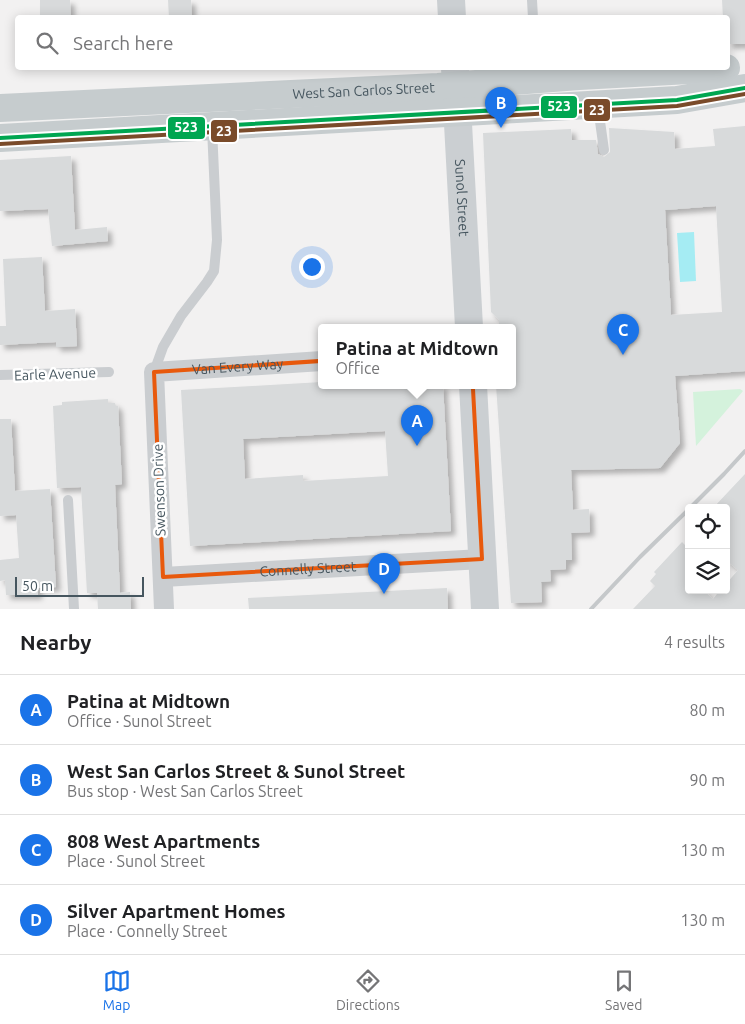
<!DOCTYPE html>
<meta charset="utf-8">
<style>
body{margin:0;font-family:Ubuntu,sans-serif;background:#f6f6f6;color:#202124}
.controls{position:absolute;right:15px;bottom:15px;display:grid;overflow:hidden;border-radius:5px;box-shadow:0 2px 12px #0003}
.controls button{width:45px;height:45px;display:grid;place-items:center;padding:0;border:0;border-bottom:1px solid #e0e0e0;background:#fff;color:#202124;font:25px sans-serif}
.scale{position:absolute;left:15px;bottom:12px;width:129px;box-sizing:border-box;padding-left:5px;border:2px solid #46565f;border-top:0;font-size:14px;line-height:18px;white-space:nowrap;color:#46565f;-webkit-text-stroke:4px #fff;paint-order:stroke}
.you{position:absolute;left:311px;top:266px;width:18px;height:18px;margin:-12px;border:4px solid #fff;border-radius:50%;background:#1a73e8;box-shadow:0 0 0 8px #1a73e833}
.badge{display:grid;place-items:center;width:32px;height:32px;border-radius:50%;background:#1a73e8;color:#fff;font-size:16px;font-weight:700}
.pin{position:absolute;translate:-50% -41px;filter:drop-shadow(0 1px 2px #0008)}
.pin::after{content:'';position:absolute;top:26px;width:18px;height:15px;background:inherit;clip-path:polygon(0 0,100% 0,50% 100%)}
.popup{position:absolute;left:318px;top:324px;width:198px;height:65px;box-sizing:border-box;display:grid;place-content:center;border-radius:5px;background:#fff;filter:drop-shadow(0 1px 4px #0005);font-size:16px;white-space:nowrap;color:#757577}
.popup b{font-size:19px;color:#202124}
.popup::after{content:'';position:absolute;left:50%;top:100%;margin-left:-10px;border:10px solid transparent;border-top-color:#fff}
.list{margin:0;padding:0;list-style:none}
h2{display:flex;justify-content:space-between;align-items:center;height:65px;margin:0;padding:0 20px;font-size:21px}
h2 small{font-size:16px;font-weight:400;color:#757577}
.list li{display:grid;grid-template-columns:32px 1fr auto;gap:15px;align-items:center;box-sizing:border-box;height:70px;padding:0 20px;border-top:1px solid #e0e0e0}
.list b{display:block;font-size:19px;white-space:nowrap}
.list p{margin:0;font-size:16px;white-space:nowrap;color:#757577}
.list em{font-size:16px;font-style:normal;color:#757577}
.icon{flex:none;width:28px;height:28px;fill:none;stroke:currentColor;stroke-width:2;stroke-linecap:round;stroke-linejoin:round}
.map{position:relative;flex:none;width:745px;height:609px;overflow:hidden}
.search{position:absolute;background:#fff;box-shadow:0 2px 12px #0003;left:15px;right:15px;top:15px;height:55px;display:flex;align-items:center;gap:12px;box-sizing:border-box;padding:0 18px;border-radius:5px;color:#757577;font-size:19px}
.sheet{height:345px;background:#fff}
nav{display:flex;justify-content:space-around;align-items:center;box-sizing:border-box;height:70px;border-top:1px solid #e0e0e0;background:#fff;font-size:14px;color:#757577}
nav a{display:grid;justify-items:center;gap:2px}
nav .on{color:#1a73e8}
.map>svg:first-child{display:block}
.green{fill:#d4f2dc}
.water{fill:#a5ecf3}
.building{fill:#d8dadb;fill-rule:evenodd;filter:url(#shadow)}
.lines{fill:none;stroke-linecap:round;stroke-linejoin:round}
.lane{stroke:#cacdd0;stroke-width:10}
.street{stroke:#cacdd0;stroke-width:20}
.secondary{stroke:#cbcfd2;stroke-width:28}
.primary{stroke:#c6ccce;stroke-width:28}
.rail{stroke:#c5c8ca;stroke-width:4}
.bus-1-casing{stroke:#fff;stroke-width:8}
.bus-2-casing{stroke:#fff;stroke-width:8}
.bus-1{stroke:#00a651;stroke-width:4}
.bus-2{stroke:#7a4b2a;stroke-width:4}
.marked{fill:none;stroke:#e8590c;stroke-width:4;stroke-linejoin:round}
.labels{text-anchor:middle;stroke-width:5;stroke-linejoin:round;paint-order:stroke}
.street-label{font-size:14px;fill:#46565f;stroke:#fff}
.line-badge{stroke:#fff;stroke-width:2}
.badge-label{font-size:14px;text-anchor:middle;font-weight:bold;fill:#fff}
</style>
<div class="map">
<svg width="745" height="609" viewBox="0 0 745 609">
<defs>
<filter id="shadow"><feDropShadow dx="4.5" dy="4.5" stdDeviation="2.5" flood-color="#0004"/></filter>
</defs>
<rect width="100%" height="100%" fill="#f2f1f1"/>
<polygon class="green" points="740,389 743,391 696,446 693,392"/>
<polygon class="water" points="694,232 696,281 680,282 677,233"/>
<g class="building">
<polygon points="40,0 70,0 71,18 40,18"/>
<polygon points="168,0 191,0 192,18 169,18"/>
<polygon points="722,0 745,0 745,44 728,44 728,18 723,18"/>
<path d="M 745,126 L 745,371 L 675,376 L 680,443 L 660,468 L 571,470 L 573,510 L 589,509 L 590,532 L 571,533 L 572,560 L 566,560 L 566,569 L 550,570 L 551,581 L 541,582 L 542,602 L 511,603 L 496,385 L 512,385 L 512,327 L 499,327 L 499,320 L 491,312 L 483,133 L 571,129 L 572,140 L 596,140 L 598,154 L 604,157 L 610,152 L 609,128 L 674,132 L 675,149 L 715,146 L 713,129 ZM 716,206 L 722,312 L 671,315 L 665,210 Z"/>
<polygon points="71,156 75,230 107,227 108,241 52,246 48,209 0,211 0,160"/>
<polygon points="42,257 45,311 75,309 77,346 56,347 56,342 0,345 0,326 6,326 3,259"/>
<path d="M 322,382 L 322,385 L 443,385 L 451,531 L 190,546 L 181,390 ZM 385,431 L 388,476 L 303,481 L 303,475 L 245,479 L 243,439 Z"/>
<polygon points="108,399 108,403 115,403 116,406 118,406 122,484 115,485 120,593 130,592 131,609 98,609 97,593 87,593 81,487 57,488 53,406 62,405 62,402"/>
<polygon points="0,419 11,419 15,491 50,489 56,587 38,588 38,595 6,595 5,580 0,581 0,560 19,558 16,515 0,516"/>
<polygon points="745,474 745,609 633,609 655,586 650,581 656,574 654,572 682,542 689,549 689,590 703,590 713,599 720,590 726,590 726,584 738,570 726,560 726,508 713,508"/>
<polygon points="447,588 448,609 249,609 248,598"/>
</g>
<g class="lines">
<g class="lane">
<polyline points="532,0 533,18"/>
<polyline points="598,107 604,150"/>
<polyline points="154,372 163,347 181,316 207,282 214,271 217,240 212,128"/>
<polyline points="0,375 109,372"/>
<polyline points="68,500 74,609"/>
</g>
<g class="street">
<path id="s1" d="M 163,577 L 482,559"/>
<path id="s2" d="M 164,609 L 154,372 L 322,361"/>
</g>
<g class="secondary">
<polyline points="451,0 452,18"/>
<path id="s3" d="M 455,68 L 469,327"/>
<polyline points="473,385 485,609"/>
</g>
<g class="primary">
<path id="s4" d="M 0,108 L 438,87 L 579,76 L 726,68"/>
<polyline points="0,138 677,100 745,88"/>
</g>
<g class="rail">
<polyline points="690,508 724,474 745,451"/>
<polyline points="591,609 640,557 689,509"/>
</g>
<g class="bus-1-casing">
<polyline id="bus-1" points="0,138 677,100 745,88"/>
</g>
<g class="bus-2-casing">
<polyline id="bus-2" points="0,144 677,106 745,94"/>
</g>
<use href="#bus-1" class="bus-1"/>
<use href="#bus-2" class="bus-2"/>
</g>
<path class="marked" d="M 471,351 L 482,559 L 163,577 L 154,372 Z"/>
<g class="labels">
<g class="street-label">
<text dy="5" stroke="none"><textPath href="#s4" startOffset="364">West San Carlos Street</textPath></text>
<text dy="5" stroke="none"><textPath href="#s3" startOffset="130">Sunol Street</textPath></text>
<text dy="5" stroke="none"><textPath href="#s2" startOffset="321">Van Every Way</textPath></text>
<text transform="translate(55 374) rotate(-2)" y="5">Earle Avenue</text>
<text transform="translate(159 490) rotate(-92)" y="5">Swenson Drive</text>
<text dy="5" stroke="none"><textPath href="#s1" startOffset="145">Connelly Street</textPath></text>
</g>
</g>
<g class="line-badge">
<rect x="540" y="95" width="38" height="24" rx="5" fill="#00a651"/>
<rect x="583" y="98" width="28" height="24" rx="5" fill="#7a4b2a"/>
<rect x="167" y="116" width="39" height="24" rx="5" fill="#00a651"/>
<rect x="210" y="119" width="28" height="24" rx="5" fill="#7a4b2a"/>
</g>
<g class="badge-label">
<text x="559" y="111">523</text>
<text x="597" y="115">23</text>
<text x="186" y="132">523</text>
<text x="224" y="136">23</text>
</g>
</svg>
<div class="controls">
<button><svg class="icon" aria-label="locate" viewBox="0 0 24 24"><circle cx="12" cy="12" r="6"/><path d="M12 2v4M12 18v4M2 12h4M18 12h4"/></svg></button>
<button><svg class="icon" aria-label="layers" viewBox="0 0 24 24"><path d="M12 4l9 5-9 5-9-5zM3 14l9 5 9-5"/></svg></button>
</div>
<div class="scale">50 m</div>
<div class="you"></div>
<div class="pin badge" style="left:417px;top:446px">A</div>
<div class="popup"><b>Patina at Midtown</b>Office</div>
<div class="pin badge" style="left:501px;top:128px">B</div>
<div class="pin badge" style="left:623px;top:355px">C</div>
<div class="pin badge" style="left:384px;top:594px">D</div>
<div class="search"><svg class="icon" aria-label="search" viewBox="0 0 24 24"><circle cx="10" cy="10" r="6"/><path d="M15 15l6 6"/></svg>Search here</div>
</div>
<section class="sheet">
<h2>Nearby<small>4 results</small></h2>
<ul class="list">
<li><span class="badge">A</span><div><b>Patina at Midtown</b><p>Office · Sunol Street</p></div><em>80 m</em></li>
<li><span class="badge">B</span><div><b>West San Carlos Street &amp; Sunol Street</b><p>Bus stop · West San Carlos Street</p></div><em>90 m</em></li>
<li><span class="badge">C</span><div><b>808 West Apartments</b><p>Place · Sunol Street</p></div><em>130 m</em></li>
<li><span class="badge">D</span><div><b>Silver Apartment Homes</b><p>Place · Connelly Street</p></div><em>130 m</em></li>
</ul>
</section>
<nav>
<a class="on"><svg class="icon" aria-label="map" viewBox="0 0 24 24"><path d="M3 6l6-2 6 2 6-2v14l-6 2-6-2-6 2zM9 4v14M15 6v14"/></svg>Map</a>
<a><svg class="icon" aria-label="directions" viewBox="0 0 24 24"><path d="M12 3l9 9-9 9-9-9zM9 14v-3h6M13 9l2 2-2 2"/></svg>Directions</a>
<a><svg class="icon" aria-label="saved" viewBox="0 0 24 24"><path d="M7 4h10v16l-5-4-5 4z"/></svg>Saved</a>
</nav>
